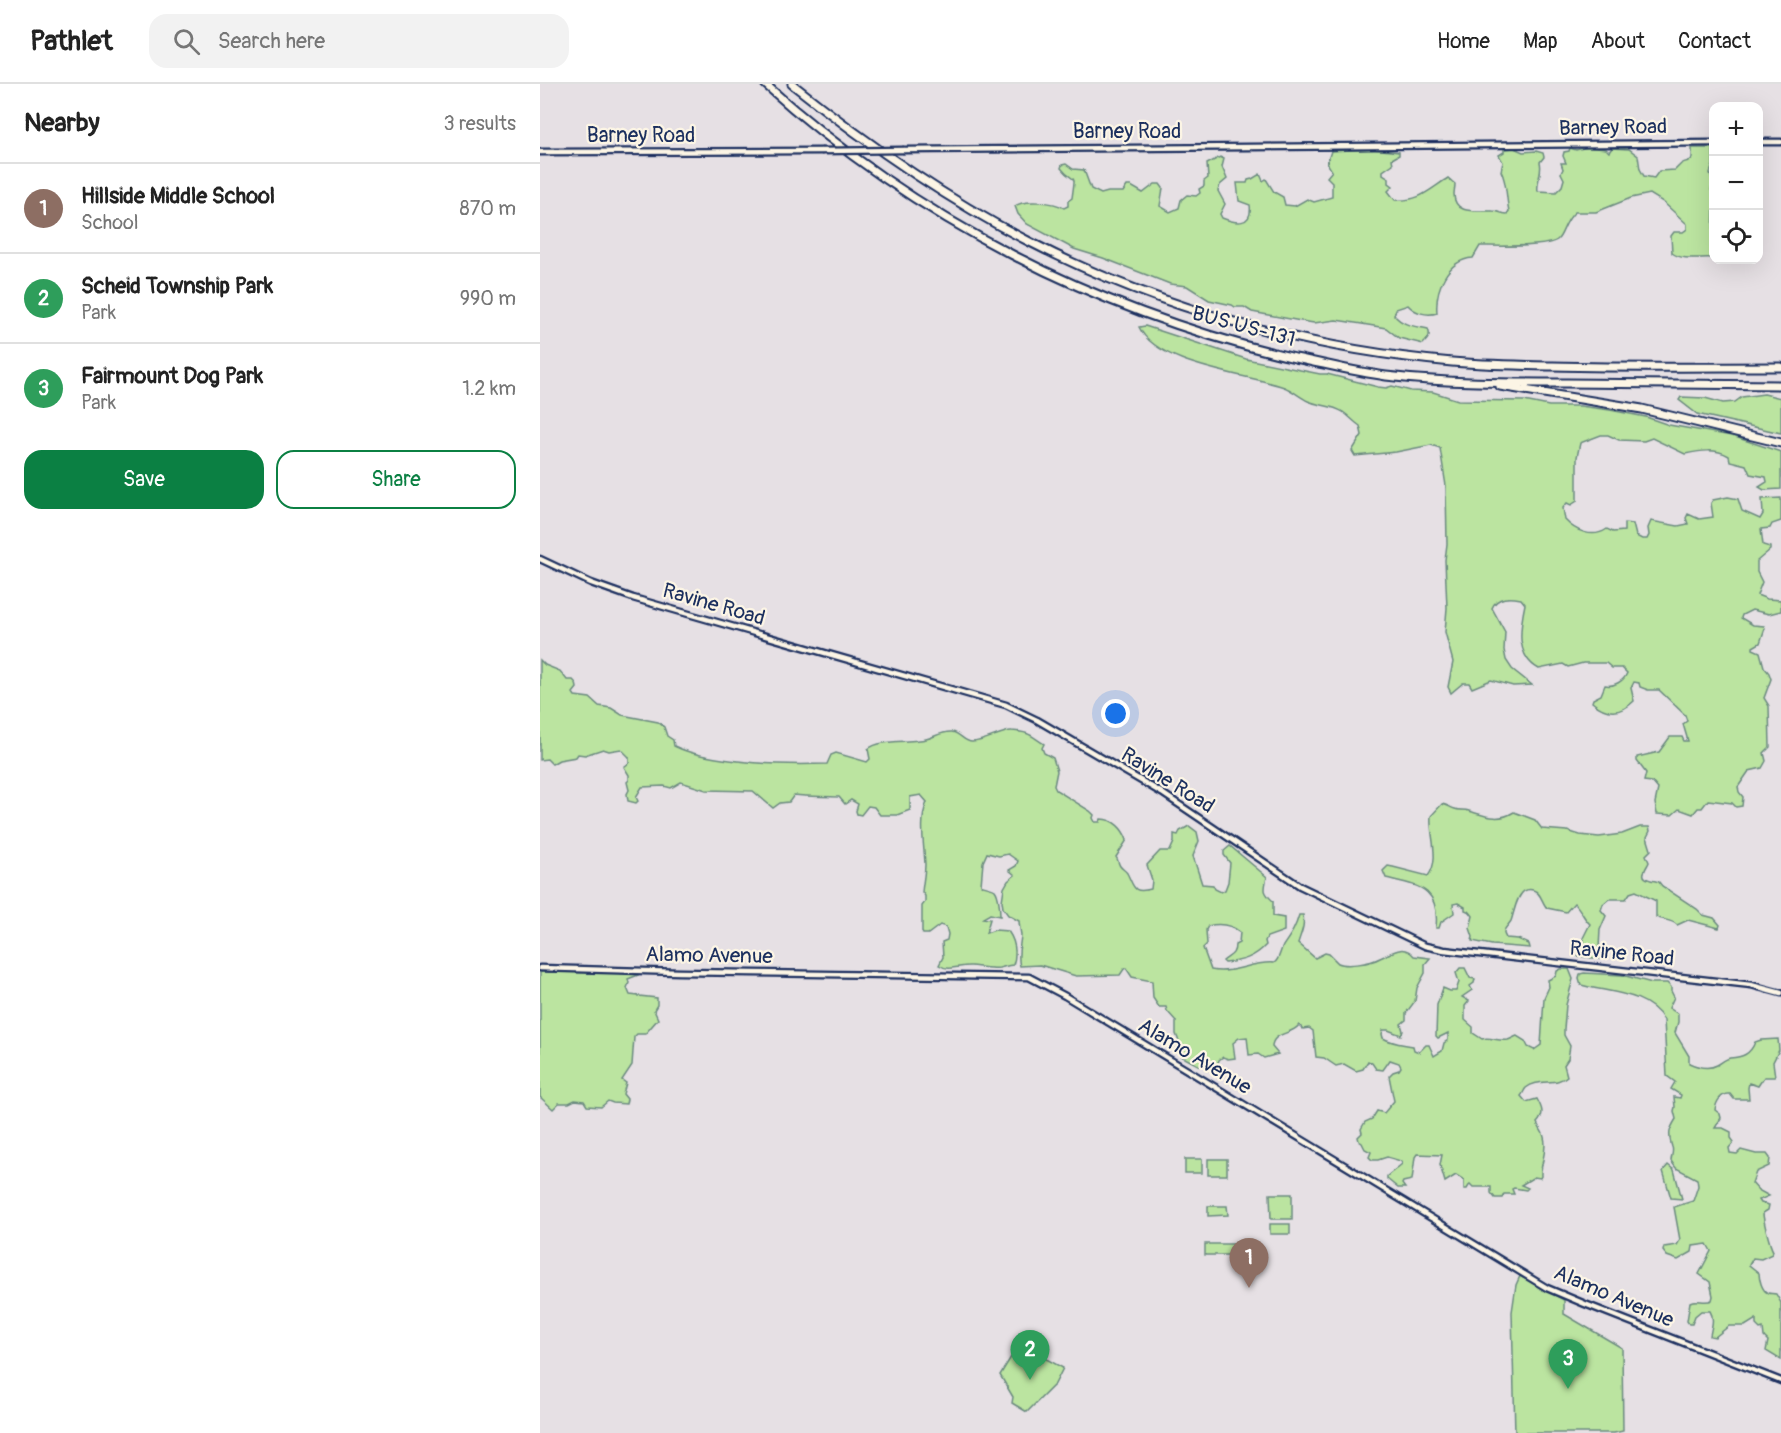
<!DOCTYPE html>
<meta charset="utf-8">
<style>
body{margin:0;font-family:Pangolin,sans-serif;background:#f2f2f2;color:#222}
.controls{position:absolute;right:18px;top:18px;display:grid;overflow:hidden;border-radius:12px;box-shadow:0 6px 24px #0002}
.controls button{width:54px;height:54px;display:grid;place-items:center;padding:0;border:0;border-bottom:2px solid #e0e0e0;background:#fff;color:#222;font:30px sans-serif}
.you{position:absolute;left:576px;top:630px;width:21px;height:21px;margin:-15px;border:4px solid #fff;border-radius:50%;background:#1a73e8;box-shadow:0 0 0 9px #1a73e833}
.badge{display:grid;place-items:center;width:39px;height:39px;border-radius:50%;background:#0b8043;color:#fff;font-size:20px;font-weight:700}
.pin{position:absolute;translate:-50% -50px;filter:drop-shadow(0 2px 3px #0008)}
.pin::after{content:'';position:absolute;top:32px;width:21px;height:18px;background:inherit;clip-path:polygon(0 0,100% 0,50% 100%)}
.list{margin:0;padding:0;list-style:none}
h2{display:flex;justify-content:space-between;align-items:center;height:78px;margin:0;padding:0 24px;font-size:26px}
h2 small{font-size:20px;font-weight:400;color:#767676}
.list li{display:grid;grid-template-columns:39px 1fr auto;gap:18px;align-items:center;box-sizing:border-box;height:90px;padding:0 24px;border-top:2px solid #e0e0e0}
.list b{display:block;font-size:22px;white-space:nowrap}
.list p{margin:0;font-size:20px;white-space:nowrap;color:#767676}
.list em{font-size:20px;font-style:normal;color:#767676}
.actions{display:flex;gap:12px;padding:18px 24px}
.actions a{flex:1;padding:14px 0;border:2px solid #0b8043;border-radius:18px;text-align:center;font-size:21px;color:#0b8043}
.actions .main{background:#0b8043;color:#fff}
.icon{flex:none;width:33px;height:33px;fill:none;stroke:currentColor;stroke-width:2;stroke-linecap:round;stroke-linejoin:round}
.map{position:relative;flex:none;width:1241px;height:1349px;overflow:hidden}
header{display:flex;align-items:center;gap:36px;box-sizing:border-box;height:84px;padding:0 30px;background:#fff;border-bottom:2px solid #e0e0e0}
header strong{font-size:28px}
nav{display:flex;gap:33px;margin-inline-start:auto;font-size:21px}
.search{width:420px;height:54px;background:#f2f2f2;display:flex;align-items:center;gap:15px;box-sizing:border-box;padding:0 21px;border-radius:18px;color:#767676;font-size:22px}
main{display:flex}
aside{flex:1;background:#fff}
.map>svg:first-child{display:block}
.green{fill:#bbe4a0;stroke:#6b8a7f;stroke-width:1.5}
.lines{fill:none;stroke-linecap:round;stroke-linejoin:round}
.tertiary-casing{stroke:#1b2f5e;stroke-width:9}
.motorway-casing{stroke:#1b2f5e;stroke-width:11}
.tertiary{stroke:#fcf5e5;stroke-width:4.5}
.motorway{stroke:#fcf5e5;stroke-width:7}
.tertiary-bridge-casing{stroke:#1b2f5e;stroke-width:9;stroke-linecap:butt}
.tertiary-bridge{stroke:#fcf5e5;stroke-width:4.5}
.labels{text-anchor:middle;stroke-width:4.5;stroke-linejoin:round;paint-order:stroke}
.street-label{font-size:21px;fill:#1b2f5e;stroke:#fcf5e5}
</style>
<header>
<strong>Pathlet</strong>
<div class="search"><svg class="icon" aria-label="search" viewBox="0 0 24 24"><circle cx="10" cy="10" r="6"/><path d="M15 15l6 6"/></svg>Search here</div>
<nav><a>Home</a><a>Map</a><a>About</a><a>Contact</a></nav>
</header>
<main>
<aside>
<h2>Nearby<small>3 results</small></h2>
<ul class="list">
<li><span class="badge" style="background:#8d6e63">1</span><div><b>Hillside Middle School</b><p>School</p></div><em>870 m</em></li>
<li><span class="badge" style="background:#2e9e5b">2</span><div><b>Scheid Township Park</b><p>Park</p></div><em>990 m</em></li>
<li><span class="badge" style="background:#2e9e5b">3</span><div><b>Fairmount Dog Park</b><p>Park</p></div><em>1.2 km</em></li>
</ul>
<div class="actions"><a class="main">Save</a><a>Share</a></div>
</aside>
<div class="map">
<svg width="1241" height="1349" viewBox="0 0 1241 1349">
<rect width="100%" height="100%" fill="#e6e0e4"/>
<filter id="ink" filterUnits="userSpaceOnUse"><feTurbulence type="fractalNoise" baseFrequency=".0167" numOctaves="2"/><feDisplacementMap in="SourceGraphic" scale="12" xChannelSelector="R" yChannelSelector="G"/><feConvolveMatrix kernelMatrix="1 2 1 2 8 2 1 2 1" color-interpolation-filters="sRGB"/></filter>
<g filter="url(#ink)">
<g class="green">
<path d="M 1047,63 L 1066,65 L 1069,68 L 1072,64 L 1089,65 L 1098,72 L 1100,85 L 1104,92 L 1114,94 L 1119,87 L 1135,86 C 1137,84 1139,82 1141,80 C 1150,74 1153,82 1152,64 L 1173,64 L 1173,81 L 1170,89 L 1173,99 L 1171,106 L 1174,107 L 1173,174 C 1160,173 1143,177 1132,169 L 1131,152 L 1134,148 L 1143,148 L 1147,145 L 1147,140 L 1123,118 L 1110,110 L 1091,114 L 1056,128 L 1035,128 C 1024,137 1023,152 1017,156 C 1005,164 956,162 940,162 L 933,174 C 907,176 895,205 897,229 C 887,232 875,229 868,221 L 856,225 L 854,231 C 863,242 875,242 888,245 C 891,252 888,255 883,260 L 859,254 L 846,244 L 822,240 L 796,236 L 774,239 L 761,237 L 712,228 L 704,223 L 695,223 L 692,221 L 669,216 L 647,202 L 630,200 L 563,174 L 534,165 L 487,140 L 478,130 L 475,122 C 484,115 515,118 524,124 L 528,122 L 528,117 L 532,114 C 536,85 535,102 521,84 L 522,81 L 526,80 L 533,85 L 544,86 L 551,105 L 561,110 L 568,108 L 583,108 L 587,102 L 591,102 L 603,109 L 615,100 L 620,100 L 623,104 L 620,122 L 630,128 L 639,124 L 641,116 L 647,111 L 656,112 L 660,109 L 659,105 L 664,102 L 664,97 L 668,94 L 667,80 L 680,73 L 684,75 L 682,83 L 687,95 L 680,101 L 678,107 L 685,120 L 680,130 L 682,134 C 695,139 713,143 710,121 L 699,117 L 697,99 L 707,99 L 708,96 L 712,95 L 720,90 L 723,97 L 726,95 L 734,108 L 743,113 L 745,121 L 755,122 L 767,115 L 774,118 L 792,113 L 792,98 L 787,93 L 792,87 L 787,79 L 791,67 L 833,65 L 859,68 L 859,71 L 852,75 L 853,80 L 843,87 L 843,90 L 849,94 L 849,99 L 853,102 L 848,107 L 855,116 C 879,118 889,106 908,94 L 915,100 C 915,104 914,107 914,110 C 914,132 939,126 953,127 C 958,127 961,130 967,130 L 969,127 C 966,114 967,98 961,87 L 963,78 L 959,71 L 964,68 L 964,65 L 974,64 L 983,68 L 996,67 L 1003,69 L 1004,73 L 1000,78 C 1003,88 996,97 998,107 L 1016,108 L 1022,102 L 1024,95 L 1021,89 L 1023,85 L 1021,79 L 1026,79 L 1023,72 L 1024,68 L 1029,67 L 1030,64 L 1036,66 Z"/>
<path d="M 605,242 L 706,275 L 780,290 L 787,290 L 838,303 L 846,304 L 852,302 L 871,307 L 893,308 L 918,316 L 984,317 L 1009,322 L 1040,322 L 1070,326 L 1106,333 L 1129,341 L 1192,352 L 1241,368 L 1241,405 L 1224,406 L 1219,403 L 1227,398 L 1226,393 L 1210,390 L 1206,381 L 1190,377 L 1189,372 C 1175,364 1160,367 1145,370 L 1112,354 L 1104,357 L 1079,356 L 1068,351 L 1061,351 L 1040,359 L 1037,373 L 1037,417 L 1031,421 L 1027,419 L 1023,424 L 1025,436 C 1035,447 1053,455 1067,445 L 1073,448 L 1084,447 L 1084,439 L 1093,440 L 1096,452 L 1102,455 L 1107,455 L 1109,451 L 1108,444 L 1111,437 L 1138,442 L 1148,440 L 1146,434 L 1148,430 L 1159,435 L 1173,433 L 1171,419 L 1173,416 L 1188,413 L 1198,415 L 1202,427 L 1220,435 L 1223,430 L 1222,415 L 1241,414 L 1241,437 L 1232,440 L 1230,444 L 1221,445 L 1223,461 L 1230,463 L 1230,466 L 1217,477 L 1217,488 L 1222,498 L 1217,511 L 1227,515 L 1241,516 L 1241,527 L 1229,530 L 1212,526 L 1202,531 L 1201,534 L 1213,541 L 1224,542 L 1225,544 L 1220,559 L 1213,563 L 1213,565 L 1220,568 L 1224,583 L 1229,589 L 1231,595 L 1224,614 L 1229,622 L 1230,663 L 1224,669 L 1226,677 L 1222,684 L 1209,687 L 1198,703 L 1199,708 L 1203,713 L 1202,722 L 1196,723 L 1192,719 L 1168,716 L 1162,724 L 1158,724 L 1153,730 L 1139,725 L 1132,731 L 1117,730 L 1115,719 L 1118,705 L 1112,698 L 1104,697 L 1106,689 L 1097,677 L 1097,673 L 1119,668 L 1130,653 L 1142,653 L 1144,657 L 1148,657 L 1143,640 L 1147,637 L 1145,631 L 1119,606 L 1108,606 L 1100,603 L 1099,599 L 1094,598 L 1091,604 L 1094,617 C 1081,630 1067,631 1052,618 L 1053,615 L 1061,611 L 1065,601 C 1074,603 1084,597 1087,589 L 1082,584 L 1072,584 L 1066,579 L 1043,579 L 1028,583 L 1023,580 L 999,585 C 975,572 980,544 985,520 L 981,515 C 970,513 957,512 952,524 L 965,548 L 964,566 L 966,576 L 972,585 L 992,601 L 973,602 L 951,596 L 932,604 L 929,599 L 923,599 L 911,609 L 908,603 L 913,578 L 905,548 L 907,524 L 905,476 L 907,460 L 906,402 L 900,364 L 891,361 L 856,368 L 815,372 L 812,367 L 822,351 L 820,342 C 814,338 809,332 803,328 C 792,321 779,322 768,317 C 760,313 752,306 744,303 C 707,290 617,282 599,243 Z"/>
<polygon points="1224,310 1241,314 1241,349 1157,330 1139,316 1141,313 1165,314 1183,319 1195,318 1202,313"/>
<path d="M 0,576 L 5,581 L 20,587 L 27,596 L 33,596 L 36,599 L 37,604 L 33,609 L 35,612 L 50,614 L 59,622 L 71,624 L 82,631 L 118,638 L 124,643 L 127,652 L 133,656 L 134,662 C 155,672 176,674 198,677 C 230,681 256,681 287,680 L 291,671 L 296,669 L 327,678 L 330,675 L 328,665 C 340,655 369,659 386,655 C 395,653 402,647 412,648 C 420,649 424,658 432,658 C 443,658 465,646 472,647 C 490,648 491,652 504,660 L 502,664 L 504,669 L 513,674 L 517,687 L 514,702 L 516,706 L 550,727 L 554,731 L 553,734 L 555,738 L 560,738 L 561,735 C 574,735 583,745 587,756 L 576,773 C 578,775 578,779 580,782 C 582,785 585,786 587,789 C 594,802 592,810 611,805 L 612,796 L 607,781 L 620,767 L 630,767 L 634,758 L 634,750 L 638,751 L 640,747 L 649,742 L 657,748 L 659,757 L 653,772 L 662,800 L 673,801 L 675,805 L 681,808 L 685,806 L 688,798 L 690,779 L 684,771 L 684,767 L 690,762 L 727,793 C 724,806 723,808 733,817 L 733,832 L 744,834 L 744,847 L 727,853 L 725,857 L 726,861 C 714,874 702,877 685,879 L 683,877 C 690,871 695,871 695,861 L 699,859 L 700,848 C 691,841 680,839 668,842 L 666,846 L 667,860 L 663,864 L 671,886 C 693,891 712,877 734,879 C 740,875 739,869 743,862 C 751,850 755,845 759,831 L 763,831 C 765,842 761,849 758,859 L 775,874 L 785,869 L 789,870 L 798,879 C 807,883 831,879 840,874 C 852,869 863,859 874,872 L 890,874 L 885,880 L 885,889 L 877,904 L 875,917 L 866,929 L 866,936 L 861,940 L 863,947 L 861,951 L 848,946 L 843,946 L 842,950 L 843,954 C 853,960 863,960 873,962 L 874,966 L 879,968 L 886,961 L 889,961 L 894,972 L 902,967 L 904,959 L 908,956 L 908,949 L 898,954 L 896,952 L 897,921 L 903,904 L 910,907 L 916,907 L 919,898 L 916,889 L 920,884 L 925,884 L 930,894 L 935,895 L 934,899 L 930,902 L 932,906 L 922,913 L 929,917 L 925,922 L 925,936 L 933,943 L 933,949 L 942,955 C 950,952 958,958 968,956 C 971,955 974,953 977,952 L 985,957 L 988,963 L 994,966 L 1001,961 L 1004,914 L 1009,903 L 1008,896 L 1016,892 L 1017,887 L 1021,885 L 1029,885 L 1033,895 L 1026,921 L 1024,945 L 1024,951 L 1030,962 L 1028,975 L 1024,981 L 1027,992 C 1017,1002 998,994 986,1004 C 984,1006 983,1010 981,1012 L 986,1018 L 997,1015 C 1002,1024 1005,1030 997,1039 C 999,1044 1003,1048 1004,1053 C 1008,1067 1000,1079 1001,1092 L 1000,1094 L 994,1093 L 981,1101 L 988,1104 L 986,1106 L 974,1104 L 972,1105 L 974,1110 L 964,1110 L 962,1114 L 955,1114 L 951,1109 L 951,1103 L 933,1103 L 930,1100 L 927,1105 L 924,1105 L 924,1096 L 916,1091 L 905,1098 L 900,1081 L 902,1071 L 877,1070 L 875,1073 L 872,1096 L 863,1098 L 862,1100 L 865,1104 L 858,1104 L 847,1095 L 847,1092 L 862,1080 L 861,1077 L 847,1073 L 838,1076 L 832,1076 L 829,1073 L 831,1068 L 825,1065 L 822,1059 L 819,1057 L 818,1053 L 822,1049 L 821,1045 L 825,1038 L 832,1035 L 837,1027 L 844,1029 L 854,1017 L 849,992 L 853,988 L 859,986 L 861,983 L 859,979 L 850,976 L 843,986 L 836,985 L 832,979 L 828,977 L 823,985 L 816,987 L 804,980 L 796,982 L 784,974 L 776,973 L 773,947 L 769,944 L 763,945 L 759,941 C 752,951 732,948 732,963 L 738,970 L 724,974 L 718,970 L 709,971 L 707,953 L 699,954 L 693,959 L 695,974 L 688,975 L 683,973 L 679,976 L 675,987 L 667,985 L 664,979 L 660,982 L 641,972 L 639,968 L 641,962 L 636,950 L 636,937 L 627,927 L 626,923 L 619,923 L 613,914 L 612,897 L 592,893 L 586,884 L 584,885 L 580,891 L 536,892 L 500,881 L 480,882 C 477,873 480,861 481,852 C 481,848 479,842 479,837 L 468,831 L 463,824 L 462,817 L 464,804 L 468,797 L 475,791 L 469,786 L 476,782 L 478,777 L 468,770 L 459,772 L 447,769 L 443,778 L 441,801 C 444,803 453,804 455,806 C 459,811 460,826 460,832 L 450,830 L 443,834 L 450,835 L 446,849 L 455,846 L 468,847 C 475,857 477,869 473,881 C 468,881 464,883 459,884 C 449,885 440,883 431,882 C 420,881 409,888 399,881 L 403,873 L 402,858 L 407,856 L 408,850 L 406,843 L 400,841 L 388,850 L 383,850 L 382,848 L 382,822 L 385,818 L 385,812 L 382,808 C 383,798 385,789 385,780 C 384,760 379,737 387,718 L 381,711 L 370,713 L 370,726 L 357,731 L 340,731 L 334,723 L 328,722 L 321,731 L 317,730 L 316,727 L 318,720 L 311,716 L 305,720 L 299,713 C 284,712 269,713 254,711 L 249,718 L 240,719 L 233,724 L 213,707 L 166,706 L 141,698 L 131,704 L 124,702 L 102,703 L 96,713 L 98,717 L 96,719 L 88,717 L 87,710 L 89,706 L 87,698 L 89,696 L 89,691 L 84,683 L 89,679 L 89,673 L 81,665 L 69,667 L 63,665 L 45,671 L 38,670 L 36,673 L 19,676 L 12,680 L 7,675 L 0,676 Z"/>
<path d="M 902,720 C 908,721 909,723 915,725 C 919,727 924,725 929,727 C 946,732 958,738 974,728 L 995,736 L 1002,745 L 1027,747 L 1040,751 L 1059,753 L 1082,750 L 1100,743 L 1109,743 L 1110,747 L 1107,753 L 1111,766 L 1106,771 L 1109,778 C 1108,781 1106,783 1105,786 C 1099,796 1114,796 1119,798 L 1122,802 L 1157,825 L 1163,831 L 1174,834 L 1180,841 L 1179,844 L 1148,836 L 1137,841 C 1131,835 1124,837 1116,833 L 1116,817 L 1096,807 L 1090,809 L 1086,815 L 1069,815 L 1063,820 L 1061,826 L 1066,832 L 1060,846 L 1059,864 L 1060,875 L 1038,872 L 1045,865 L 1043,854 L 1050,840 C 1043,834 1041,825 1034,819 L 1026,828 L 1007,824 C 1002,819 1001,808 993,806 C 990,805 986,806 984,807 C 976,813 974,829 971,837 C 969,840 967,842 965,845 C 963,849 964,850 966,854 L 978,855 L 989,860 L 990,864 L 952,861 L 932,857 L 933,853 L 930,844 L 933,832 L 930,828 L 925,826 L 925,823 L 918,819 L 913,820 L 914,829 L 901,838 L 899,844 L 896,844 C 900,803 879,802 846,794 L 843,787 L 848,782 L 853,783 L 888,792 C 901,775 889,751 891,732 Z"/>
<polygon points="0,888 97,889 98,891 88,895 89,899 87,904 90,911 117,914 117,921 114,926 118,935 105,950 97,950 94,953 92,981 82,996 86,999 83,1010 87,1015 86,1020 73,1019 68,1017 61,1023 47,1022 44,1017 35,1016 29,1019 19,1019 13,1025 0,1013"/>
<path d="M 1044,889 L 1082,891 L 1112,899 L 1127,899 L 1131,903 L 1131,907 L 1134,913 L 1129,924 L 1138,930 L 1138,938 L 1135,949 L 1149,972 L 1149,979 C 1158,983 1168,986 1177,981 C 1181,979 1185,975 1190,974 C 1202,973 1210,971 1215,958 L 1221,956 L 1238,955 L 1239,966 L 1233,978 L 1235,993 L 1224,993 L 1218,1002 L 1209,999 L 1208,1004 L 1209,1015 L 1194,1015 L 1190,1010 C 1181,1009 1176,1018 1175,1026 L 1180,1030 L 1181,1034 L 1175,1044 L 1183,1044 L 1191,1048 L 1191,1054 L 1194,1058 L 1189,1064 L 1190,1069 L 1197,1070 L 1201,1066 L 1216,1070 L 1227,1070 L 1230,1074 L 1229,1082 L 1216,1088 L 1212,1099 L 1218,1106 L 1229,1112 L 1219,1116 L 1221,1119 L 1229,1121 L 1228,1126 L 1223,1129 C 1223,1136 1230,1162 1233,1167 L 1232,1170 L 1221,1175 L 1213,1174 L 1209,1181 L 1219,1189 C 1219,1195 1222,1207 1228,1209 C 1230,1210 1233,1209 1236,1210 L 1241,1219 L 1241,1276 L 1226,1267 L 1228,1257 L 1224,1253 L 1223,1244 L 1220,1245 L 1216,1241 L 1216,1235 L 1205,1242 L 1189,1242 L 1175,1253 L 1170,1252 C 1171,1244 1175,1235 1170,1227 L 1161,1227 L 1155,1232 L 1152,1240 L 1149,1240 L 1147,1237 L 1150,1218 C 1157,1214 1165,1220 1172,1216 L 1173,1212 L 1170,1198 L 1159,1190 L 1171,1167 L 1167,1160 L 1153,1162 L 1152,1168 L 1138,1176 L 1127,1172 L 1123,1167 L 1124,1163 L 1137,1161 L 1140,1156 L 1134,1123 L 1153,1117 L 1158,1102 L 1157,1095 L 1136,1084 L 1131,1077 C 1131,1073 1134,1067 1132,1063 C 1128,1050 1129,1046 1136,1035 L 1134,1027 L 1135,1023 L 1134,1013 L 1140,1014 L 1141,1011 L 1131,1005 L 1135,998 L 1127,992 L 1124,936 C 1107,908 1070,909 1041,901 L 1039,894 L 1040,890 Z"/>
<rect x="645" y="1075" width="17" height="14"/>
<rect x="668" y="1075" width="19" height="16"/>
<polygon points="1128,1081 1134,1086 1142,1115 1131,1114 1123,1087"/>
<polygon points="730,1110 752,1110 752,1135 731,1135"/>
<polygon points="668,1122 687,1122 688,1131 668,1132"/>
<rect x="730" y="1140" width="20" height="10"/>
<rect x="665" y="1160" width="28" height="11"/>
<polygon points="980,1192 1024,1216 1024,1230 1082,1264 1083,1347 1074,1349 975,1349 972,1228 976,1201"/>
<polygon points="479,1260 523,1284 515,1300 487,1328 472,1319 473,1313 460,1291"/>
</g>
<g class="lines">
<g class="tertiary-casing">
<g id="tertiary">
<polyline points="1218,58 1241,58"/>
<polyline points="364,66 1174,59"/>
<polyline points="0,68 281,67"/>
<polyline points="0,475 51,499 93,514 466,621 497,636 622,709 760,802 885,862 904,866 1211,901 1241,909"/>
<polyline points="0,884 140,888 489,893 525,912 1007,1204 1045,1220 1241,1297"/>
</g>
</g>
<g class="motorway-casing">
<g id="motorway">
<path d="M 225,0 C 375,135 558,229 755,274 C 785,280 816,288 846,292 C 906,299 967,299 1027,299 C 1098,300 1170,300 1241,301"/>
<path d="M 252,0 C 326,59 405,115 490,158 C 621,225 766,265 912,278 C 945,281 979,281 1013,282 C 1089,284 1165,283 1241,283"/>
<polyline points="960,302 1102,325 1241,359"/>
</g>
</g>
<use href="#tertiary" class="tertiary"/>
<use href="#motorway" class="motorway"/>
<g class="tertiary-bridge-casing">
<polyline id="tertiary-bridge" points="281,67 364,66"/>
</g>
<use href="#tertiary-bridge" class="tertiary-bridge"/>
</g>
</g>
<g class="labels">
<g class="street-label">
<text transform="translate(1073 43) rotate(-1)" y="7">Barney Road</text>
<text x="587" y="54">Barney Road</text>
<text x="101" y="58">Barney Road</text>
<text transform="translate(704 242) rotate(15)" y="7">BUS US-131</text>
<text transform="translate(174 520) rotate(16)" y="7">Ravine Road</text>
<text transform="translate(628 696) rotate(32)" y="7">Ravine Road</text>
<text transform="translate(1082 869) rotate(6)" y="7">Ravine Road</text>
<text transform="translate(169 871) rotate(1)" y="7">Alamo Avenue</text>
<text transform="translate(655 972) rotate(31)" y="7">Alamo Avenue</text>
<text transform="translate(1074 1212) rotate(23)" y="7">Alamo Avenue</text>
</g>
</g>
</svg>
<div class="controls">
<button>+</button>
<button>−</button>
<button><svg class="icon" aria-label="locate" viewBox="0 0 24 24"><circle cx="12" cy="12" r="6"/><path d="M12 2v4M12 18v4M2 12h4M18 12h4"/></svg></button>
</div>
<div class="you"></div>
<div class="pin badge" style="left:709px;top:1204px;background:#8d6e63">1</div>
<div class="pin badge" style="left:490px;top:1296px;background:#2e9e5b">2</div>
<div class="pin badge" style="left:1028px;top:1305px;background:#2e9e5b">3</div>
</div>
</main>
